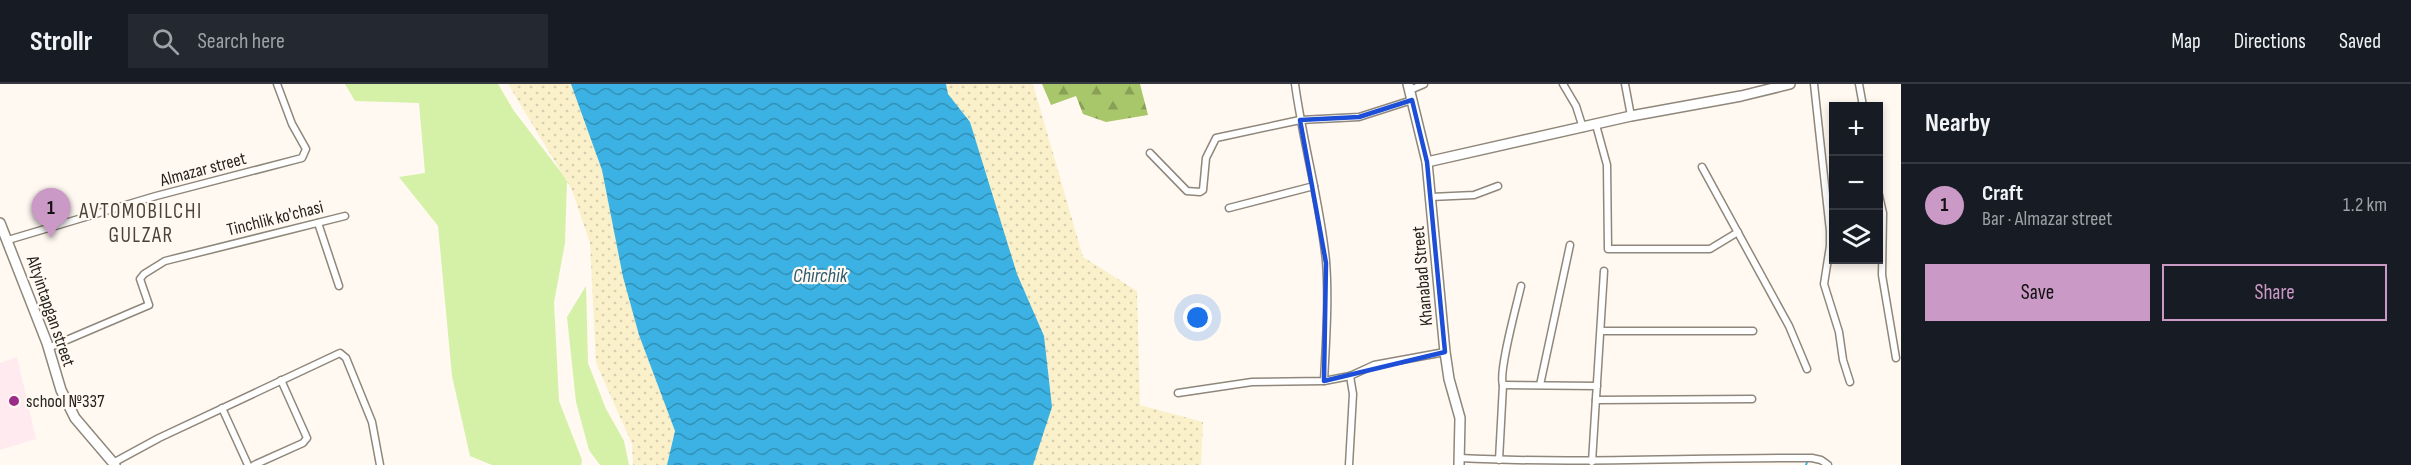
<!DOCTYPE html>
<meta charset="utf-8">
<style>
body{margin:0;font-family:"Sofia Sans Condensed",sans-serif;background:#242831;color:#f1f3f6}
.controls{position:absolute;right:18px;top:18px;display:grid;overflow:hidden;border-radius:0px;box-shadow:0 3px 9px #0003}
.controls button{width:54px;height:54px;display:grid;place-items:center;padding:0;border:0;border-bottom:2px solid #363941;background:#171b24;color:#f1f3f6;font:30px sans-serif}
.you{position:absolute;left:1198px;top:234px;width:21px;height:21px;margin:-15px;border:4px solid #fff;border-radius:50%;background:#1a73e8;box-shadow:0 0 0 9px #1a73e833}
.badge{display:grid;place-items:center;width:39px;height:39px;border-radius:50%;background:#ca99c5;color:#111;font-size:20px;font-weight:700}
.pin{position:absolute;translate:-50% -50px;filter:drop-shadow(0 2px 3px #0008)}
.pin::after{content:'';position:absolute;top:32px;width:21px;height:18px;background:inherit;clip-path:polygon(0 0,100% 0,50% 100%)}
.list{margin:0;padding:0;list-style:none}
h2{display:flex;justify-content:space-between;align-items:center;height:78px;margin:0;padding:0 24px;font-size:26px}
h2 small{font-size:20px;font-weight:400;color:#9ea1a6}
.list li{display:grid;grid-template-columns:39px 1fr auto;gap:18px;align-items:center;box-sizing:border-box;height:84px;padding:0 24px;border-top:2px solid #363941}
.list b{display:block;font-size:22px;white-space:nowrap}
.list p{margin:0;font-size:20px;white-space:nowrap;color:#9ea1a6}
.list em{font-size:20px;font-style:normal;color:#9ea1a6}
.actions{display:flex;gap:12px;padding:18px 24px}
.actions a{flex:1;padding:14px 0;border:2px solid #ca99c5;border-radius:0px;text-align:center;font-size:21px;color:#ca99c5}
.actions .main{background:#ca99c5;color:#111}
.icon{flex:none;width:33px;height:33px;fill:none;stroke:currentColor;stroke-width:2;stroke-linecap:round;stroke-linejoin:round}
.map{position:relative;flex:none;width:1901px;height:381px;overflow:hidden}
header{display:flex;align-items:center;gap:36px;box-sizing:border-box;height:84px;padding:0 30px;background:#171b24;border-bottom:2px solid #363941}
header strong{font-size:28px}
nav{display:flex;gap:33px;margin-inline-start:auto;font-size:21px}
.search{width:420px;height:54px;background:#242831;display:flex;align-items:center;gap:15px;box-sizing:border-box;padding:0 21px;border-radius:0px;color:#9ea1a6;font-size:22px}
main{display:flex}
aside{flex:1;background:#171b24}
.map>svg:first-child{display:block}
.education{fill:#ffeaf0}
.grass{fill:#d5f0a7}
.forest{fill:url(#forest-firs)}
.sand{fill:url(#sand-dots)}
.water{fill:url(#water-waves)}
.lines{fill:none;stroke-linecap:round;stroke-linejoin:round}
.stream{stroke:#3bb2e3;stroke-width:2}
.street-casing{stroke:#8f877b;stroke-width:9}
.secondary-casing{stroke:#8f877b;stroke-width:12}
.street{stroke:#fff;stroke-width:6}
.secondary{stroke:#fff;stroke-width:9}
.marked{fill:none;stroke:#1d4ed8;stroke-width:4.5;stroke-linejoin:round}
.poi-dot{fill:#9a2b89;stroke:#fff9f2;stroke-width:2}
.labels{text-anchor:middle;stroke-width:4.5;stroke-linejoin:round;paint-order:stroke}
.street-label{font-size:18px;fill:#27241f;stroke:#fff9f2}
.poi-label{font-size:18px;fill:#27241f;stroke:#fff9f2;text-anchor:start}
.water-label{font-size:20px;font-style:italic;fill:#2d5c71;stroke:#fff9f2}
.quarter-label{font-size:21px;letter-spacing:1.5px;fill:#4a4339;stroke:#fff9f2}
</style>
<header>
<strong>Strollr</strong>
<div class="search"><svg class="icon" aria-label="search" viewBox="0 0 24 24"><circle cx="10" cy="10" r="6"/><path d="M15 15l6 6"/></svg>Search here</div>
<nav><a>Map</a><a>Directions</a><a>Saved</a></nav>
</header>
<main>
<div class="map">
<svg width="1901" height="381" viewBox="0 0 1901 381">
<defs>
<pattern id="forest-firs" width="22" height="20" patternUnits="userSpaceOnUse" patternTransform="scale(1.5)"><rect width="22" height="20" fill="#a8c76a"/><path d="M5 1l3.5 6h-7zM16 11l3.5 6h-7z" fill="#89a157"/></pattern>
<pattern id="sand-dots" width="8" height="8" patternUnits="userSpaceOnUse" patternTransform="scale(1.5)"><rect width="8" height="8" fill="#faf1cb"/><path d="M2 2h.1M6 6h.1" fill="none" stroke="#d6ceae" stroke-width="1.8" stroke-linecap="round"/></pattern>
<pattern id="water-waves" width="16" height="10" patternUnits="userSpaceOnUse" patternTransform="scale(1.5)"><rect width="16" height="10" fill="#3bb2e3"/><path d="M0 5q4-4 8 0t8 0" fill="none" stroke="#3291b7"/></pattern>
</defs>
<rect width="100%" height="100%" fill="#fff9f2"/>
<polygon class="education" points="17,273 36,355 0,366 0,279"/>
<g class="grass">
<polygon points="345,0 498,0 514,27 567,96 565,159 554,218 559,317 582,376 581,381 492,381 470,372 452,292 438,142 399,93 425,89 419,19 355,17"/>
<polygon points="586,202 588,279 606,325 624,357 629,381 600,381 589,366 576,318 567,233"/>
</g>
<polygon class="forest" points="1042,0 1140,0 1148,31 1106,38 1083,30 1076,12 1051,21"/>
<polygon class="sand" points="508,0 1033,0 1083,173 1137,207 1140,321 1203,338 1201,381 633,381 632,360 596,279 590,159 572,106"/>
<polygon class="water" points="571,0 946,0 948,10 970,38 1017,190 1044,252 1052,323 1033,381 667,381 675,347 639,251 623,193 602,86"/>
<g class="lines">
<polyline class="stream" points="1806,381 1807,378"/>
<g class="street-casing">
<g id="street">
<path d="M 1295,0 C 1303,59 1320,117 1326,177 C 1329,216 1326,257 1324,297"/>
<polyline points="1563,0 1576,22 1583,44"/>
<polyline points="1625,0 1631,32"/>
<polyline points="1814,0 1830,147 1830,162 1824,200 1839,248 1843,276 1850,298"/>
<polyline points="1859,0 1863,22"/>
<polyline points="1410,6 1424,0"/>
<polyline points="1596,41 1607,81 1608,165 1710,165 1738,148"/>
<polyline points="1150,69 1187,107 1200,108 1203,106 1206,74 1216,54 1300,36 1359,33 1412,16"/>
<polyline points="1702,83 1789,242 1807,285"/>
<polyline points="1878,107 1883,129 1882,191 1896,274"/>
<polyline points="1431,113 1474,111 1498,102"/>
<polyline points="1229,124 1314,102"/>
<polyline points="318,139 339,202"/>
<polyline points="8,156 156,112 302,74 306,65 292,40 277,0"/>
<polyline points="1602,247 1753,247"/>
<polyline points="48,264 149,221 140,195 144,190 165,177 345,132"/>
<polyline points="1503,301 1597,302"/>
<polyline points="1540,301 1570,161"/>
<polyline points="1178,309 1252,298 1324,297 1350,292 1374,281 1445,268"/>
<polyline points="1596,316 1752,315"/>
<polyline points="222,324 248,381"/>
<path d="M 1460,374 C 1577,380 1695,373 1812,374 L 1821,376 L 1828,381"/>
<path d="M 1499,376 L 1503,301 C 1498,288 1517,220 1521,202"/>
<polyline points="1592,378 1604,187"/>
<polyline points="113,379 159,354 340,269 346,274 372,338 380,381"/>
<polyline points="254,381 303,359 307,354 281,296"/>
<polyline points="1349,381 1353,310 1350,292"/>
</g>
</g>
<g class="secondary-casing">
<g id="secondary">
<polyline points="1408,0 1427,78 1445,268 1449,295 1460,334 1459,381"/>
<polyline points="1427,78 1631,32 1741,12 1790,0"/>
<polyline points="0,139 47,259 61,306 75,334 115,381"/>
</g>
</g>
<use href="#street" class="street"/>
<use href="#secondary" class="secondary"/>
</g>
<path class="marked" d="M 1412,16 L 1427,78 L 1445,268 L 1324,297 L 1326,179 L 1300,36 L 1359,33 Z"/>
<circle class="poi-dot" cx="14" cy="317" r="6"/>
<g class="labels">
<g class="street-label">
<text transform="translate(203 85) rotate(-15)" y="6">Almazar street</text>
<text transform="translate(275 134) rotate(-14)" y="6">Tinchlik ko'chasi</text>
<text transform="translate(1422 192) rotate(-95)" y="6">Khanabad Street</text>
<text transform="translate(51 227) rotate(71)" y="6">Altyintapgan street</text>
</g>
<g class="poi-label">
<text x="26" y="323">school №337</text>
</g>
<g class="water-label">
<text x="820" y="198">Chirchik</text>
</g>
<g class="quarter-label">
<text x="141" y="134">AVTOMOBILCHI<tspan x="141" dy="24">GULZAR</tspan></text>
</g>
</g>
</svg>
<div class="controls">
<button>+</button>
<button>−</button>
<button><svg class="icon" aria-label="layers" viewBox="0 0 24 24"><path d="M12 4l9 5-9 5-9-5zM3 14l9 5 9-5"/></svg></button>
</div>
<div class="you"></div>
<div class="pin badge" style="left:51px;top:154px">1</div>
</div>
<aside>
<h2>Nearby<small></small></h2>
<ul class="list">
<li><span class="badge">1</span><div><b>Craft</b><p>Bar · Almazar street</p></div><em>1.2 km</em></li>
</ul>
<div class="actions"><a class="main">Save</a><a>Share</a></div>
</aside>
</main>
